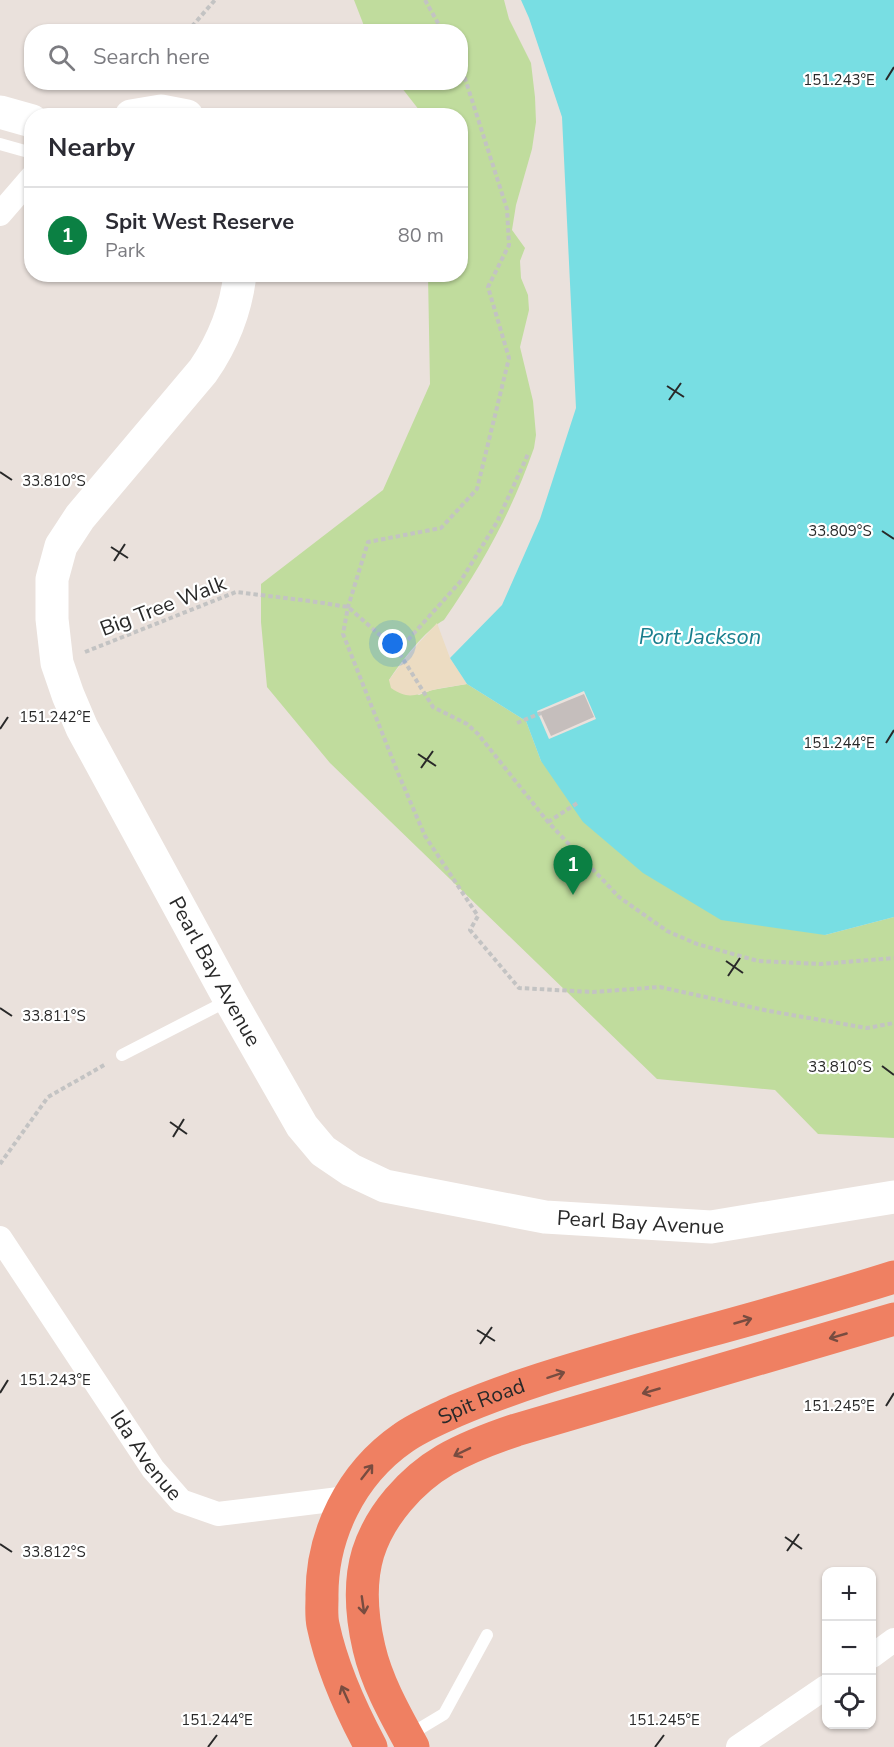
<!DOCTYPE html>
<meta charset="utf-8">
<style>
body{margin:0;font-family:"Nunito Sans",sans-serif;background:#f7f7f7;color:#2b2b33}
.controls{position:absolute;right:18px;bottom:18px;display:grid;overflow:hidden;border-radius:12px;box-shadow:0 2px 4px #0004}
.controls button{width:54px;height:54px;display:grid;place-items:center;padding:0;border:0;border-bottom:2px solid #e1e1e2;background:#fff;color:#2b2b33;font:30px sans-serif}
.you{position:absolute;left:393px;top:644px;width:21px;height:21px;margin:-15px;border:4px solid #fff;border-radius:50%;background:#1a73e8;box-shadow:0 0 0 9px #1a73e833}
.badge{display:grid;place-items:center;width:39px;height:39px;border-radius:50%;background:#0b8043;color:#fff;font-size:20px;font-weight:700}
.pin{position:absolute;translate:-50% -50px;filter:drop-shadow(0 2px 3px #0008)}
.pin::after{content:'';position:absolute;top:32px;width:21px;height:18px;background:inherit;clip-path:polygon(0 0,100% 0,50% 100%)}
.list{margin:0;padding:0;list-style:none}
h2{display:flex;justify-content:space-between;align-items:center;height:78px;margin:0;padding:0 24px;font-size:26px}
h2 small{font-size:20px;font-weight:400;color:#7c7c81}
.list li{display:grid;grid-template-columns:39px 1fr auto;gap:18px;align-items:center;box-sizing:border-box;height:96px;padding:0 24px;border-top:2px solid #e1e1e2}
.list b{display:block;font-size:22px;white-space:nowrap}
.list p{margin:0;font-size:20px;white-space:nowrap;color:#7c7c81}
.list em{font-size:20px;font-style:normal;color:#7c7c81}
.icon{flex:none;width:33px;height:33px;fill:none;stroke:currentColor;stroke-width:2;stroke-linecap:round;stroke-linejoin:round}
.map{position:relative;flex:none;width:894px;height:1747px;overflow:hidden}
.search{position:absolute;background:#fff;box-shadow:0 2px 4px #0004;left:24px;top:24px;width:444px;height:66px;display:flex;align-items:center;gap:15px;box-sizing:border-box;padding:0 21px;border-radius:24px;color:#7c7c81;font-size:22px}
.panel{position:absolute;background:#fff;box-shadow:0 2px 4px #0004;left:24px;top:108px;width:444px;height:174px;border-radius:24px}
.map>svg:first-child{display:block}
.green{fill:#c0dc9d}
.sand{fill:#ecdcc2}
.water{fill:#78dee3}
.pier{fill:#eae1dc}
.building{fill:#c5bebc}
.lines{fill:none;stroke-linecap:round;stroke-linejoin:round}
.path{stroke:#c3c3c3;stroke-width:4;stroke-dasharray:4.5 3;stroke-linecap:butt}
.lane{stroke:#fff;stroke-width:12}
.street{stroke:#fff;stroke-width:24}
.secondary{stroke:#fff;stroke-width:33}
.highway{stroke:#ef8062;stroke-width:33}
.oneway{stroke:#784c40}
.ticks{fill:none;stroke:#292929;stroke-width:2}
.labels{text-anchor:middle;stroke-width:4.5;stroke-linejoin:round;paint-order:stroke}
.street-label{font-size:21px;fill:#292929;stroke:#fff}
.water-label{font-size:22px;font-style:italic;fill:#197e8d;stroke:#fff}
.ticks-label{font-size:15px;text-anchor:middle;fill:#292929;stroke:#fff;stroke-width:4.5;stroke-linejoin:round;paint-order:stroke}
</style>
<div class="map">
<svg width="894" height="1747" viewBox="0 0 894 1747">
<rect width="100%" height="100%" fill="#eae1dc"/>
<path class="green" d="M 354,0 L 504,0 L 509,19 L 531,63 L 535,97 L 536,122 L 532,149 L 516,205 L 512,230 L 525,248 L 520,261 L 521,278 L 528,295 L 529,310 L 520,347 L 533,401 L 536,435 L 534,448 C 511,513 483,564 444,620 C 426,629 401,662 389,680 L 419,695 L 432,690 L 467,684 L 526,721 L 541,761 L 825,935 L 894,917 L 894,1138 L 818,1134 L 775,1090 L 657,1079 L 330,763 L 267,687 L 261,622 L 261,584 L 383,490 L 430,384 L 428,275 L 460,274 L 460,116 L 423,115 L 398,83 L 460,82 L 460,32 L 366,31 Z"/>
<path class="sand" d="M 437,623 L 450,658 L 467,684 C 456,686 444,687 433,690 C 414,695 409,700 391,688 L 389,680 L 408,655 Z"/>
<polygon class="water" points="521,0 894,0 894,917 825,935 721,920 643,873 583,822 541,761 526,721 467,684 450,658 502,605 540,519 576,408 562,117 529,18"/>
<polygon class="pier" points="584,691 596,719 549,739 537,711"/>
<polygon class="building" points="584,694 594,717 551,736 540,712"/>
<g class="lines">
<g class="path">
<polyline points="425,0 443,32"/>
<polyline points="187,32 215,0"/>
<polyline points="460,63 507,209 509,245 488,287 509,358 477,489 441,528 368,542 348,607 343,634 398,773 425,836 478,916 470,930 519,988 593,992 660,987 769,1011 867,1028 894,1023"/>
<polyline points="398,651 460,582 497,522 529,452"/>
<polyline points="85,652 236,592 310,601 348,607 398,651 433,707 467,724 478,734 548,822 619,897 667,931 697,944 758,961 821,964 894,958"/>
<polyline points="517,723 541,713"/>
<polyline points="548,822 579,802"/>
<polyline points="0,1164 48,1097 106,1064"/>
</g>
<g class="lane">
<polyline points="0,144 32,153"/>
<polyline points="122,1055 229,1000"/>
<polyline points="409,1735 444,1714 487,1635"/>
</g>
<g class="street">
<polyline points="0,214 32,177"/>
<path id="s1" d="M 0,1238 L 153,1469 L 181,1501 L 218,1514 L 347,1498"/>
<polyline points="872,1656 894,1640"/>
<polyline points="738,1747 826,1687"/>
</g>
<g class="secondary">
<polyline points="0,112 32,121"/>
<polyline points="131,116 161,111 187,116"/>
<path id="s2" d="M 240,274 C 236,310 223,342 203,371 L 80,517 L 61,546 L 52,579 L 52,619 L 57,663 L 68,695 L 82,728 L 230,1000 L 302,1126 L 323,1151 L 351,1170 L 385,1186 L 545,1217 L 711,1227 L 894,1197"/>
</g>
<g class="highway">
<path id="s3" d="M 371,1747 C 350,1708 332,1668 323,1625 C 321,1616 322,1606 322,1598 C 321,1535 351,1474 403,1438 C 418,1427 438,1419 455,1411 C 511,1387 569,1370 628,1353 C 717,1328 806,1305 894,1277"/>
<path d="M 413,1747 C 396,1716 377,1683 369,1648 C 362,1618 359,1583 368,1553 C 380,1515 411,1480 445,1460 C 468,1447 492,1438 516,1430 L 894,1319"/>
</g>
</g>
<defs><path id="oneway-shaft" d="M-6 0H5M1.5-3L5.5 0L1.5 3" fill="none" stroke-width="1.6" stroke-linecap="round" stroke-linejoin="round" transform="scale(1.5)"/></defs>
<g class="oneway">
<use href="#oneway-shaft" transform="translate(743 1321) rotate(-16)"/>
<use href="#oneway-shaft" transform="translate(838 1336) rotate(164)"/>
<use href="#oneway-shaft" transform="translate(556 1375) rotate(-18)"/>
<use href="#oneway-shaft" transform="translate(651 1391) rotate(164)"/>
<use href="#oneway-shaft" transform="translate(462 1452) rotate(154)"/>
<use href="#oneway-shaft" transform="translate(367 1472) rotate(-52)"/>
<use href="#oneway-shaft" transform="translate(363 1605) rotate(82)"/>
<use href="#oneway-shaft" transform="translate(345 1694) rotate(-114)"/>
</g>
<path class="ticks" d="M 886,80 L 894,67M 667,386 L 684,397M 669,400 L 681,383M 0,472 L 12,480M 882,531 L 894,539M 111,547 L 128,558M 114,561 L 125,544M 0,729 L 8,717M 886,743 L 894,730M 418,754 L 436,766M 421,768 L 433,751M 726,961 L 743,973M 728,976 L 740,958M 0,1008 L 12,1016M 882,1066 L 894,1075M 170,1122 L 187,1134M 173,1137 L 184,1119M 477,1330 L 495,1341M 480,1344 L 492,1327M 0,1393 L 8,1380M 886,1406 L 894,1393M 785,1537 L 802,1549M 0,1544 L 12,1552M 787,1551 L 799,1534M 208,1747 L 217,1735M 655,1747 L 664,1735"/>
<g class="labels">
<g class="street-label">
<text transform="translate(163 606) rotate(-21)" y="7">Big Tree Walk</text>
<text dy="7" stroke="none"><textPath href="#s2" startOffset="796">Pearl Bay Avenue</textPath></text>
<text dy="7" stroke="none"><textPath href="#s2" startOffset="1336">Pearl Bay Avenue</textPath></text>
<text dy="7" stroke="none"><textPath href="#s3" startOffset="432">Spit Road</textPath></text>
<text dy="7" stroke="none"><textPath href="#s1" startOffset="262">Ida Avenue</textPath></text>
</g>
<g class="water-label">
<text x="700" y="644">Port Jackson</text>
</g>
</g>
<g class="ticks-label">
<text x="839" y="85">151.243°E</text>
<text x="54" y="486">33.810°S</text>
<text x="840" y="536">33.809°S</text>
<text x="55" y="722">151.242°E</text>
<text x="839" y="748">151.244°E</text>
<text x="54" y="1021">33.811°S</text>
<text x="840" y="1072">33.810°S</text>
<text x="55" y="1385">151.243°E</text>
<text x="839" y="1411">151.245°E</text>
<text x="54" y="1557">33.812°S</text>
<text x="217" y="1725">151.244°E</text>
<text x="664" y="1725">151.245°E</text>
</g>
</svg>
<div class="controls">
<button>+</button>
<button>−</button>
<button><svg class="icon" aria-label="locate" viewBox="0 0 24 24"><circle cx="12" cy="12" r="6"/><path d="M12 2v4M12 18v4M2 12h4M18 12h4"/></svg></button>
</div>
<div class="you"></div>
<div class="pin badge" style="left:573px;top:895px">1</div>
<div class="search"><svg class="icon" aria-label="search" viewBox="0 0 24 24"><circle cx="10" cy="10" r="6"/><path d="M15 15l6 6"/></svg>Search here</div>
<section class="panel">
<h2>Nearby<small></small></h2>
<ul class="list">
<li><span class="badge">1</span><div><b>Spit West Reserve</b><p>Park</p></div><em>80 m</em></li>
</ul>
</section>
</div>
